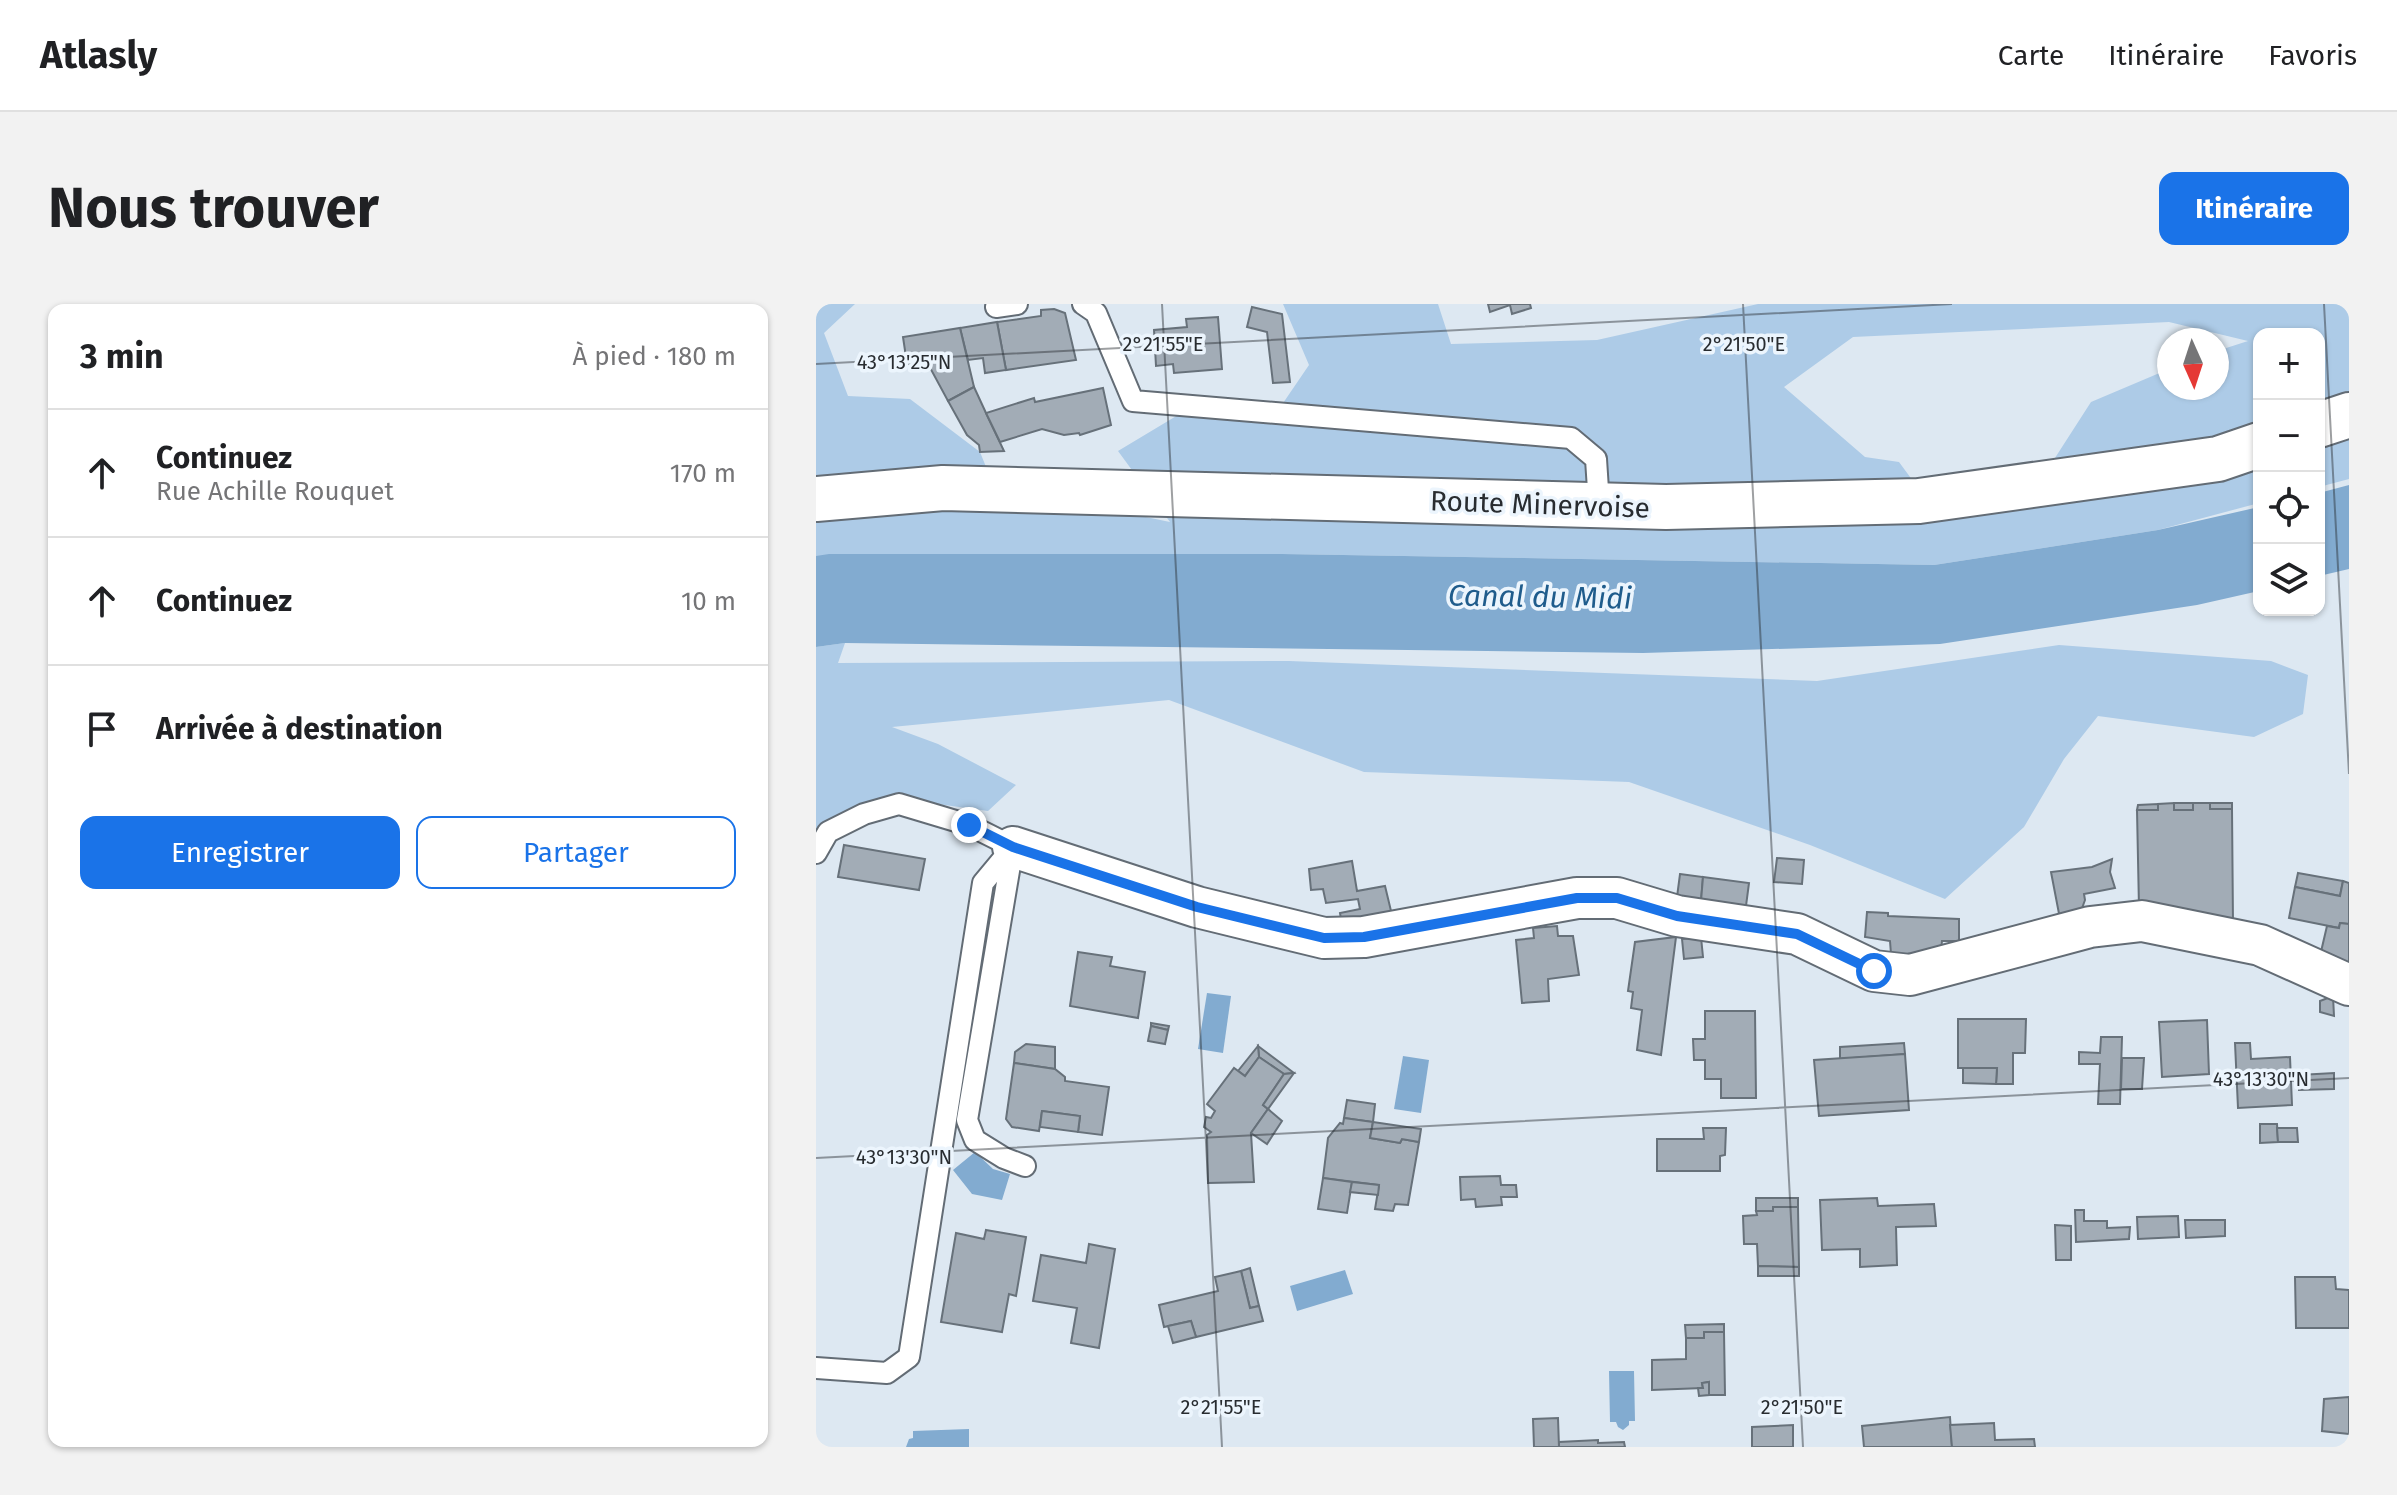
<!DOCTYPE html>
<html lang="fr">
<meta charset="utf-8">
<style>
body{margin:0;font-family:"Fira Sans",sans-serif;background:#f2f2f2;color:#202124}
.controls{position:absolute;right:24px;top:24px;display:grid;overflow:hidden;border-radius:16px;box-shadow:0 2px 6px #0004}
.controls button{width:72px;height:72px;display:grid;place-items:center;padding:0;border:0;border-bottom:2px solid #e0e0e0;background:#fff;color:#202124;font:40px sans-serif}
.compass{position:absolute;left:1341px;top:24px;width:72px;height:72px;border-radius:50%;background:#fff;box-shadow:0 2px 6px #0004;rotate:177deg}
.stop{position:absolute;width:24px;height:24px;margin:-18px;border:6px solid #1a73e8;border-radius:50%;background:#fff}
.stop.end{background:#1a73e8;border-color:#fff;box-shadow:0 2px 8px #0008}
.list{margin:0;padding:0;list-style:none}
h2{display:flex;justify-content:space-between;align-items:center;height:104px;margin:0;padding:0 32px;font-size:34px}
h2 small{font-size:26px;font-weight:400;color:#757577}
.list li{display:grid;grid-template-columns:52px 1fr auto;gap:24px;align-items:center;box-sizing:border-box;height:128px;padding:0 32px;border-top:2px solid #e0e0e0}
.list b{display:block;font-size:30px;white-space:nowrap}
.list p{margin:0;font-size:26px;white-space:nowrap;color:#757577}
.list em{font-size:26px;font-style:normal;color:#757577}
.actions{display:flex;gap:16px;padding:24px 32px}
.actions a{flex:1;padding:18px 0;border:2px solid #1a73e8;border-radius:16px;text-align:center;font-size:28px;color:#1a73e8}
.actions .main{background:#1a73e8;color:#fff}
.icon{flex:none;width:44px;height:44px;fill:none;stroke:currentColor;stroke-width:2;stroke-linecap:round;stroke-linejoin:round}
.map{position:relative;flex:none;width:1533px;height:1143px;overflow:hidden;border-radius:16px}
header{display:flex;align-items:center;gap:48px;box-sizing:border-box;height:112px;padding:0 40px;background:#fff;border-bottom:2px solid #e0e0e0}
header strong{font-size:38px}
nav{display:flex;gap:44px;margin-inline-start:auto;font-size:28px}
.intro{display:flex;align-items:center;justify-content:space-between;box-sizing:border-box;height:192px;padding:0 48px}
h1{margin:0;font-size:56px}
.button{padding:20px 36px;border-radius:16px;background:#1a73e8;color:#fff;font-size:28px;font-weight:700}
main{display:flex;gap:48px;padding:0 48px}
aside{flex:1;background:#fff;border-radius:16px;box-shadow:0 2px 6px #0004}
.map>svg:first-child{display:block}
.green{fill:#adcbe7;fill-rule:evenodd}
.water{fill:#82abd0}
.building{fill:#a2acb6;stroke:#67717a;stroke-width:2}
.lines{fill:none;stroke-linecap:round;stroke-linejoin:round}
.service-casing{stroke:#636c75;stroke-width:24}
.minor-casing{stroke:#636c75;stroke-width:44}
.secondary-casing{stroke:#636c75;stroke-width:48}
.service{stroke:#fff;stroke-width:20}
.minor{stroke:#fff;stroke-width:40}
.secondary{stroke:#fff;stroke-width:44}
.route{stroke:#1a73e8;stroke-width:10}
.ticks{fill:none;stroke:#282c30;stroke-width:2;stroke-opacity:0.45}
.labels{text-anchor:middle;stroke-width:7;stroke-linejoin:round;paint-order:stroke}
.street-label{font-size:28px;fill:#282c30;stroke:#ecf5fd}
.water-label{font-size:30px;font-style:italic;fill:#1f5c8c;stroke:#ecf5fd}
.ticks-label{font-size:20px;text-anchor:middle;fill:#282c30;stroke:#ecf5fd;stroke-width:7;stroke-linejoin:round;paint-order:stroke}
</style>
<header>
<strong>Atlasly</strong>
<nav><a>Carte</a><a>Itinéraire</a><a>Favoris</a></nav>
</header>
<div class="intro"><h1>Nous trouver</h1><a class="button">Itinéraire</a></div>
<main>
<aside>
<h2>3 min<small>À pied · 180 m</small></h2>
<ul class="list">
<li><svg class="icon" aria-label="ahead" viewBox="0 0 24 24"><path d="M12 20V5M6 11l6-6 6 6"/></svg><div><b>Continuez</b><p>Rue Achille Rouquet</p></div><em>170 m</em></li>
<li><svg class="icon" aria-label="ahead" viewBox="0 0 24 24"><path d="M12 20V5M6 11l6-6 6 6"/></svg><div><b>Continuez</b></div><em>10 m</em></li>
<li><svg class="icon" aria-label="arrive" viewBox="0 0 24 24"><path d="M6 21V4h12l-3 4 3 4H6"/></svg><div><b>Arrivée à destination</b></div></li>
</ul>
<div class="actions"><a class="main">Enregistrer</a><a>Partager</a></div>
</aside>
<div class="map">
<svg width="1533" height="1143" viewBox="0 0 1533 1143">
<rect width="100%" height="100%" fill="#dde8f2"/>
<g class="green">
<path d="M 0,0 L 39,0 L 8,29 L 32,92 L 94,95 L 164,148 L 185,200 L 281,203 L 354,218 L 302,147 L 367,108 L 463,105 L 493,61 L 467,0 L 622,0 L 635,40 L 781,36 L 942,0 L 1533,0 L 1533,175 L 1503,183 L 1503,30 L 1443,30 L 1443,199 L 1342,226 L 1118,261 L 466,250 L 0,252 ZM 1353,18 L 1432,37 L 1401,47 L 1401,84 L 1353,84 L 1353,65 L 1275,98 L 1237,157 L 1122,211 L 1083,158 L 1049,153 L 968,83 L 1037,33 Z"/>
<polygon points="29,339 22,359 473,357 1001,377 1243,341 1455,357 1492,371 1487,410 1438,433 1282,412 1248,455 1208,523 1129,595 994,541 813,478 548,468 353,396 76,423 122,440 200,481 172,507 78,494 0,546 0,343"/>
</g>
<g class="water">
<polygon points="1533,181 1533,265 1503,272 1503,189"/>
<polygon points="1443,203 1443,287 1381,301 1124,340 827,349 29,339 0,343 0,252 13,250 466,250 1118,261 1342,226"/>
<polygon points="391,689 415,692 407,749 382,745"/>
<polygon points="587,752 613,756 605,809 578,805"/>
<polygon points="159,848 177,865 194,870 186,896 156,890 137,866"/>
<polygon points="529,966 537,990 481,1007 474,982"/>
<polygon points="793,1067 818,1067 819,1117 813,1117 813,1121 807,1126 802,1123 800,1118 794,1118"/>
<polygon points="153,1125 153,1143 90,1143 93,1135 97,1134 97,1127"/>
</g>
<g class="building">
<polygon points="672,0 714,0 715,4 696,10 694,1 674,8"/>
<polygon points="436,3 466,10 474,78 457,79 451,28 431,23"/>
<polygon points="238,5 249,9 260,56 190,66 181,18 225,12 225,6"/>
<polygon points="402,13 406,65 358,69 357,60 340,62 338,26 371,23 370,15"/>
<polygon points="181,18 190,66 169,69 167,54 152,56 144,24"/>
<polygon points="144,24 158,83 132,97 111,58 91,60 87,33"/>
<polygon points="158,83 170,109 188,147 164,148 163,141 151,131 132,97"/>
<polygon points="287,84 295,121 264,131 263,129 248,131 226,125 184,138 170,109 218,94 219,98"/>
<rect x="1358" y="499" width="19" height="7"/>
<polygon points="1358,499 1358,506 1377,506 1377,499 1394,499 1394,505 1416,505 1417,620 1323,604 1321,506 1342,506 1342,500"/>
<rect x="1394" y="499" width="22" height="6"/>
<polygon points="1342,500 1342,506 1321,506 1322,501"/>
<polygon points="28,541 109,555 103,586 22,573"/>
<polygon points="961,554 988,556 986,580 958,578"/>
<polygon points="1296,555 1294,568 1299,584 1268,590 1269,596 1265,607 1244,615 1235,568 1276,563"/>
<polygon points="536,557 541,587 569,582 576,611 525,615 524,609 544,605 542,595 510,599 507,585 495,586 493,565"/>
<polygon points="1482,569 1527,577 1524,592 1479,583"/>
<polygon points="864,570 887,573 885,597 861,593"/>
<polygon points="887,573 933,579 930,602 885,597"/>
<polygon points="1527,577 1533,579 1533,620 1524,619 1523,624 1473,614 1479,583 1524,592"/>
<polygon points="1051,608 1072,609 1072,612 1143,615 1143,637 1126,637 1125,646 1098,650 1075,650 1074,637 1049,633"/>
<polygon points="1524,619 1533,620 1533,665 1504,652 1511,622 1523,624"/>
<polygon points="741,622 742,632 757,632 763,671 732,675 733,697 706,699 700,636 718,634 717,624"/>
<polygon points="860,633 845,751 821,746 826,706 815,704 817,688 812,687 819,638"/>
<polygon points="885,633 887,653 868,655 866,635"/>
<polygon points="262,648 296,653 294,662 329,668 322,714 254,702"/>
<polygon points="1517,692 1518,712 1504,708 1504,697"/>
<polygon points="889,707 939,707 940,794 905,794 905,775 889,775 889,756 878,756 877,735 889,735"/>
<polygon points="1142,715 1210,715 1209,749 1197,749 1197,780 1180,780 1181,764 1142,764"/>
<polygon points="1391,716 1393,770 1346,773 1343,718"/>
<polygon points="335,719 353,722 352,726 335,722"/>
<polygon points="335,722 352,726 349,740 332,737"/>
<polygon points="1285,733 1306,733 1304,800 1282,800 1284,760 1263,760 1263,748 1284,749"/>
<polygon points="1088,739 1089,750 1024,755 1024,743"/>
<polygon points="1419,739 1434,739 1435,755 1474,753 1476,801 1422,804"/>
<polygon points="210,740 239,743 239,765 198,759 199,748"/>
<polygon points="442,742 478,769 468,770 443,753"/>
<polygon points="442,742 443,753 429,772 422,767"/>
<polygon points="1089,750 1093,806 1003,812 998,756"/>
<polygon points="443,753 468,770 447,801 452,805 435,829 438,878 392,879 391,831 395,828 388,823 390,813 395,814 399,807 391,800 418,764 429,772"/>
<polygon points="1306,754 1328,754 1326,785 1305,785"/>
<polygon points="198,759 239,765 249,773 249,777 293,783 286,831 262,828 264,812 226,807 223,827 196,823 190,815"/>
<polygon points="1147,764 1181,764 1180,780 1147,779"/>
<polygon points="478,769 452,805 447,801 468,770"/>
<polygon points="1518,769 1518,785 1483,786 1483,771"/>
<polygon points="531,796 559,800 557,818 528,814"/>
<polygon points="452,805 466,817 451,840 435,829"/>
<polygon points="226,807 264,812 262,828 224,823"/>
<polygon points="528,814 557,818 554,834 584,839 586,835 603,838 592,901 579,900 577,907 559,905 563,881 507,874 512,834 524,819 527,820"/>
<polygon points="557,818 605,825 603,838 586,835 584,839 554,834"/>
<polygon points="1444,820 1461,820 1462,838 1444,839"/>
<polygon points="887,824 910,824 909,851 904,852 904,867 841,867 841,835 888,835"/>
<polygon points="1461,824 1481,824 1482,838 1462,838"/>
<polygon points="684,872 685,881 700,881 701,893 685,893 686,901 660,903 659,895 645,896 644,873"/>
<polygon points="507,874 536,878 531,909 502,905"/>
<polygon points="536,878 563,881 562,891 534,888"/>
<polygon points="940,894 982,894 982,903 957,903 957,907 940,907"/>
<polygon points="1061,894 1062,902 1118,900 1120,922 1080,923 1081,961 1044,963 1044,945 1006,946 1004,896"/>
<polygon points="957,903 982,903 983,963 942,962 941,940 928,940 927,912 941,911 940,907 957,907"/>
<polygon points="1259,906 1268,906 1268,917 1291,917 1291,924 1314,923 1313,935 1260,938"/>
<polygon points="1362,912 1363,933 1322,935 1321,913"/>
<polygon points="1369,916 1409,916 1409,932 1370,934"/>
<polygon points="1239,921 1255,922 1255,956 1240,956"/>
<polygon points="170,926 210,933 200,992 193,990 186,1028 125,1018 140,929 168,935"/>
<polygon points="273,940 299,945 283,1044 255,1039 261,1004 217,997 225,951 270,959"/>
<polygon points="942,962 983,963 983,972 942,972"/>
<polygon points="434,964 443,1002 434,1004 425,967"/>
<polygon points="425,967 434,1004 443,1002 447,1017 380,1033 375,1017 348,1023 343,1001 402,987 399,973"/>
<polygon points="1479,973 1519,973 1520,985 1533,986 1533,1024 1480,1024"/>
<polygon points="375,1017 380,1033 357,1039 352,1022"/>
<polygon points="908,1020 908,1028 888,1028 888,1034 870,1034 869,1021"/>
<polygon points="888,1028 908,1028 909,1091 893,1091 893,1078 886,1079 887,1084 836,1086 836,1056 870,1055 870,1034 888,1034"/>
<polygon points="893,1078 893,1091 883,1092 882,1084 887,1084 886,1079"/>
<polygon points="1533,1093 1533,1130 1506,1127 1508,1095"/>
<polygon points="1134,1113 1136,1143 1048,1143 1046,1122"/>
<polygon points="742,1114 743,1143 718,1143 717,1115"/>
<polygon points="1178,1119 1179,1136 1218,1135 1219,1143 1136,1143 1134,1121"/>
<polygon points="977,1121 977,1143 936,1143 936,1123"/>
<polygon points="782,1136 782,1139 808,1138 809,1143 743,1143 743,1138"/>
</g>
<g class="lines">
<g class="service-casing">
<g id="service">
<polyline points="267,0 280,9 317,97 755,134 780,155 783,201"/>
<polyline points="180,3 201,0"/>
<polyline points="197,543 151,816 159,836 188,854 209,862"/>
<polyline points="0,549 12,528 48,510 83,500 153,521 197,543"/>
<polyline points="0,1064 71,1069 93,1053 167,579 197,543"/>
</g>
</g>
<g class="minor-casing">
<polyline id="minor" points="197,543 381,603 508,634 548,633 761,594 801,594 861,612 981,630 1058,667 1094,671 1274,623 1326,617 1444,641 1533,681"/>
</g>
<g class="secondary-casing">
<g id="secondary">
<polyline points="1503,121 1533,111"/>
<polyline points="0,195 127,184 850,203 1103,197 1402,155 1443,141"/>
</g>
</g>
<use href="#service" class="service"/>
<use href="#minor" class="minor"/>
<use href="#secondary" class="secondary"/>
</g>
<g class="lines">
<polyline class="route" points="153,521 197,543 381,603 508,634 548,633 761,594 801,594 861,612 981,630 1058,667"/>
</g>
<path class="ticks" d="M 346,0 L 406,1143M 927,0 L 987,1143M 1508,0 L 1533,470M 0,60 L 1136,0M 0,854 L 1533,774"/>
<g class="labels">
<g class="street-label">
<text transform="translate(724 200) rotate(2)" y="10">Route Minervoise</text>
</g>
<g class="water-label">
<text transform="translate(724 293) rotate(1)" y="10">Canal du Midi</text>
</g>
</g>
<g class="ticks-label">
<text x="347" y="47">2°21'55"E</text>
<text x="928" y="47">2°21'50"E</text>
<text x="88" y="65">43°13'25"N</text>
<text x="1445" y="782">43°13'30"N</text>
<text x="88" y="860">43°13'30"N</text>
<text x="405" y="1110">2°21'55"E</text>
<text x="986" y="1110">2°21'50"E</text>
</g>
</svg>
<div class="controls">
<button>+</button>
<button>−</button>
<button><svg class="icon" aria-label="locate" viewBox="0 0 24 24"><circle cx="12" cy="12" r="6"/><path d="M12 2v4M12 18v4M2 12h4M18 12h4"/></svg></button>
<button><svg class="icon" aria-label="layers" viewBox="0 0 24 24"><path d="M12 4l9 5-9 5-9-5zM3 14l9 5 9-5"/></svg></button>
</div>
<svg class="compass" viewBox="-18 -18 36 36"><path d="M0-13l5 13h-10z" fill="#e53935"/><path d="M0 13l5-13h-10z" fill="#757577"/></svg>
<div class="stop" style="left:1058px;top:667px"></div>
<div class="stop end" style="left:153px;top:521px"></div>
</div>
</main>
